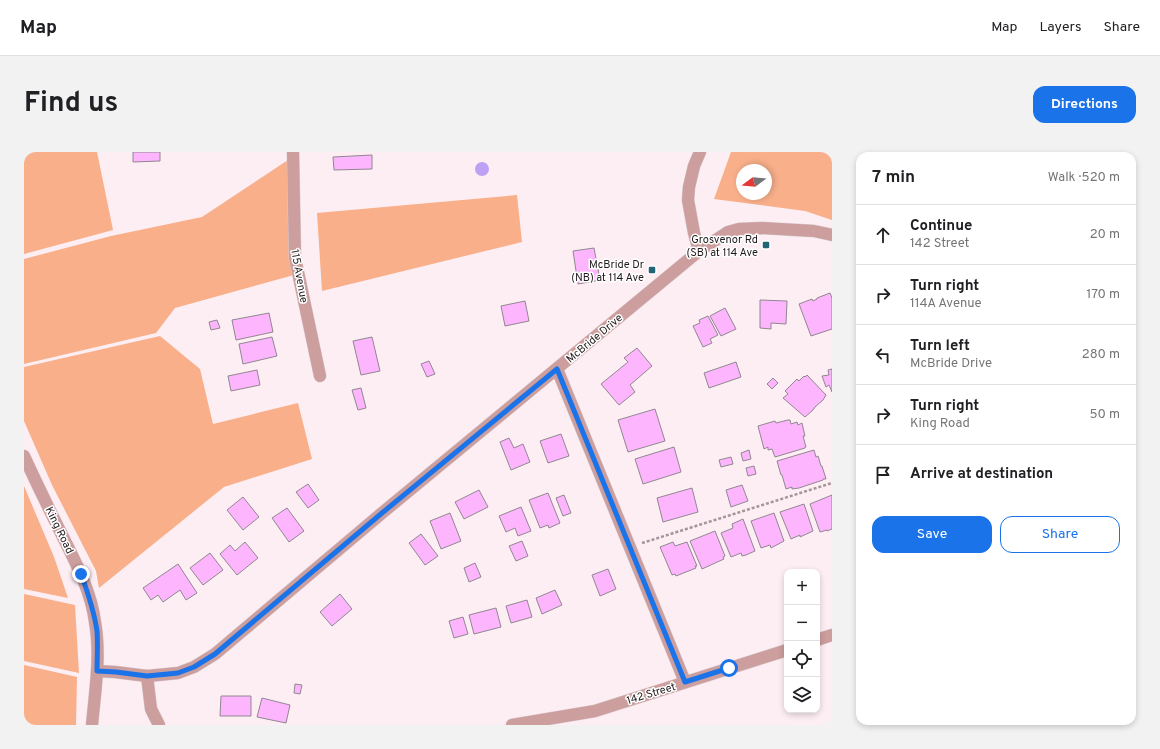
<!DOCTYPE html>
<meta charset="utf-8">
<style>
body{margin:0;font-family:Overpass,sans-serif;background:#f2f2f2;color:#202124}
.controls{position:absolute;right:12px;bottom:12px;display:grid;overflow:hidden;border-radius:8px;box-shadow:0 2px 6px #0003}
.controls button{width:36px;height:36px;display:grid;place-items:center;padding:0;border:0;border-bottom:1px solid #e0e0e0;background:#fff;color:#202124;font:20px sans-serif}
.compass{position:absolute;left:712px;top:12px;width:36px;height:36px;border-radius:50%;background:#fff;box-shadow:0 2px 6px #0003;rotate:254deg}
.stop{position:absolute;width:12px;height:12px;margin:-9px;border:3px solid #1a73e8;border-radius:50%;background:#fff}
.stop.end{background:#1a73e8;border-color:#fff;box-shadow:0 1px 4px #0008}
.list{margin:0;padding:0;list-style:none}
h2{display:flex;justify-content:space-between;align-items:center;height:52px;margin:0;padding:0 16px;font-size:17px}
h2 small{font-size:13px;font-weight:400;color:#757577}
.list li{display:grid;grid-template-columns:26px 1fr auto;gap:12px;align-items:center;box-sizing:border-box;height:60px;padding:0 16px;border-top:1px solid #e0e0e0}
.list b{display:block;font-size:15px;white-space:nowrap}
.list p{margin:0;font-size:13px;white-space:nowrap;color:#757577}
.list em{font-size:13px;font-style:normal;color:#757577}
.actions{display:flex;gap:8px;padding:12px 16px}
.actions a{flex:1;padding:9px 0;border:1px solid #1a73e8;border-radius:12px;text-align:center;font-size:14px;color:#1a73e8}
.actions .main{background:#1a73e8;color:#fff}
.icon{flex:none;width:22px;height:22px;fill:none;stroke:currentColor;stroke-width:2;stroke-linecap:round;stroke-linejoin:round}
.map{position:relative;flex:none;width:808px;height:573px;overflow:hidden;border-radius:12px}
header{display:flex;align-items:center;gap:24px;box-sizing:border-box;height:56px;padding:0 20px;background:#fff;border-bottom:1px solid #e0e0e0}
header strong{font-size:19px}
nav{display:flex;gap:22px;margin-inline-start:auto;font-size:14px}
.intro{display:flex;align-items:center;justify-content:space-between;box-sizing:border-box;height:96px;padding:0 24px}
h1{margin:0;font-size:28px}
.button{padding:10px 18px;border-radius:12px;background:#1a73e8;color:#fff;font-size:14px;font-weight:700}
main{display:flex;gap:24px;padding:0 24px}
aside{flex:1;background:#fff;border-radius:12px;box-shadow:0 2px 6px #0003}
.map>svg:first-child{display:block}
.green{fill:#f8af8a;fill-rule:evenodd}
.water{fill:#bea0f5}
.building{fill:#fdb6fd;stroke:#908790}
.lines{fill:none;stroke-linecap:round;stroke-linejoin:round}
.minor-casing{stroke:#daccd1;stroke-width:13}
.tertiary-casing{stroke:#daccd1;stroke-width:13}
.path{stroke:#a19699;stroke-width:2.5;stroke-dasharray:3 2;stroke-linecap:butt}
.minor{stroke:#cc9e9d;stroke-width:12}
.tertiary{stroke:#cc9e9d;stroke-width:12}
.route{stroke:#1a73e8;stroke-width:5}
.poi-dot{fill:#216577;stroke:#fff;stroke-width:1.5}
.labels{text-anchor:middle;stroke-width:3;stroke-linejoin:round;paint-order:stroke}
.poi-label{font-size:11px;fill:#201a1c;stroke:#fff;text-anchor:end}
.street-label{font-size:11px;fill:#201a1c;stroke:#fff}
</style>
<header>
<strong>Map</strong>
<nav><a>Map</a><a>Layers</a><a>Share</a></nav>
</header>
<div class="intro"><h1>Find us</h1><a class="button">Directions</a></div>
<main>
<div class="map">
<svg width="808" height="573" viewBox="0 0 808 573">
<rect width="100%" height="100%" fill="#fdeef3"/>
<g class="green">
<polygon points="0,0 73,0 89,78 0,102"/>
<path d="M 707,0 L 808,0 L 808,68 L 781,59 L 690,47 ZM 718,18 L 742,18 L 742,42 L 718,42 Z"/>
<polygon points="264,8 270,123 151,156 132,181 0,212 0,107 87,84 178,65"/>
<polygon points="493,43 498,90 298,139 293,61"/>
<polygon points="136,184 176,217 189,272 274,251 288,307 200,335 75,436 72,419 28,333 0,269 0,215"/>
<polygon points="0,334 30,405 44,446 0,437"/>
<polygon points="0,442 51,453 55,521 0,509"/>
<polygon points="0,513 53,525 52,573 0,573"/>
</g>
<circle class="water" cx="458" cy="17" r="7"/>
<g class="building">
<polygon points="109,0 136,0 136,9 109,10"/>
<polygon points="348,3 348,17 310,18 309,5"/>
<polygon points="570,96 576,128 554,132 549,99"/>
<polygon points="806,141 808,146 808,177 787,184 775,152 788,147 789,149 793,147 793,146"/>
<polygon points="736,148 763,149 762,172 747,171 747,177 736,176"/>
<polygon points="501,149 505,169 481,174 477,154"/>
<polygon points="701,156 712,177 697,184 686,164"/>
<polygon points="245,161 249,180 212,188 208,168"/>
<polygon points="684,164 694,183 686,187 688,191 679,195 669,174 676,171 675,168"/>
<polygon points="193,168 196,176 187,178 185,170"/>
<polygon points="248,185 253,204 219,212 215,192"/>
<polygon points="348,185 356,219 337,223 329,189"/>
<polygon points="613,196 628,214 606,233 611,240 595,253 577,232 604,210 600,206"/>
<polygon points="405,209 411,222 403,225 397,212"/>
<polygon points="712,210 717,225 685,236 680,221"/>
<polygon points="808,217 808,240 805,233 802,235 798,224 805,223 804,218"/>
<polygon points="233,218 236,233 207,239 204,224"/>
<polygon points="783,223 802,243 799,248 791,255 789,258 781,265 759,246 764,242 761,239 773,227 775,229 780,224 781,225"/>
<polygon points="749,226 754,231 748,237 743,232"/>
<polygon points="337,236 342,256 334,258 328,238"/>
<polygon points="631,257 641,289 604,300 594,268"/>
<polygon points="764,268 766,268 767,272 773,270 774,273 778,271 781,284 779,284 782,295 781,295 781,296 751,305 748,297 744,298 744,295 740,297 734,274 751,269 752,271"/>
<polygon points="537,282 545,304 524,311 516,289"/>
<polygon points="485,286 490,296 499,292 506,310 487,318 476,290"/>
<polygon points="650,295 657,320 619,332 611,307"/>
<polygon points="725,298 727,307 719,309 717,301"/>
<polygon points="790,298 792,305 794,304 797,314 798,314 802,327 799,327 799,328 775,336 768,337 768,335 762,337 758,323 757,323 753,309"/>
<polygon points="707,305 709,312 697,315 695,308"/>
<polygon points="730,314 732,322 724,324 722,316"/>
<polygon points="284,332 295,348 284,356 272,340"/>
<polygon points="718,333 724,349 707,355 702,338"/>
<polygon points="668,336 674,360 639,370 633,346"/>
<polygon points="455,338 464,355 440,367 431,350"/>
<polygon points="524,341 536,371 525,376 524,373 516,376 505,348"/>
<polygon points="540,343 547,361 539,364 532,346"/>
<polygon points="808,343 808,377 803,379 803,378 796,380 786,352"/>
<polygon points="219,345 235,365 219,378 203,358"/>
<polygon points="780,352 789,379 776,385 776,383 767,387 756,360"/>
<polygon points="497,355 507,379 494,384 491,376 482,380 475,364"/>
<polygon points="263,356 280,379 265,390 248,366"/>
<polygon points="426,361 437,389 417,397 406,369"/>
<polygon points="750,361 760,389 747,396 746,393 737,396 727,369"/>
<polygon points="719,367 731,399 722,403 718,404 717,401 707,405 697,381 709,376 708,372"/>
<polygon points="691,379 701,404 699,405 700,407 678,417 666,389"/>
<polygon points="397,382 414,404 401,413 385,391"/>
<polygon points="498,389 504,404 492,409 485,394"/>
<polygon points="221,390 234,406 213,423 196,402 206,393 211,399"/>
<polygon points="649,390 651,394 663,390 673,414 671,414 672,416 652,424 651,422 648,423 636,395"/>
<polygon points="186,401 199,418 179,433 166,416"/>
<polygon points="451,411 457,425 445,430 440,416"/>
<polygon points="154,412 173,441 162,448 156,438 139,450 134,443 127,448 119,436"/>
<polygon points="584,417 592,437 576,444 568,423"/>
<polygon points="531,438 538,453 518,462 512,446"/>
<polygon points="316,442 328,457 308,474 296,460"/>
<polygon points="503,448 508,465 487,471 482,454"/>
<polygon points="472,456 477,475 450,482 445,463"/>
<polygon points="439,465 444,482 430,486 425,469"/>
<polygon points="271,532 278,533 276,542 270,541"/>
<polygon points="197,544 227,544 227,564 196,564"/>
<polygon points="238,546 266,553 262,571 233,565"/>
</g>
<g class="lines">
<g class="minor-casing">
<g id="minor">
<polyline points="269,0 271,106 296,224"/>
<polyline points="675,99 670,81 664,48 665,35 670,14 676,0"/>
<polyline points="533,217 661,530"/>
<polyline points="793,488 808,483"/>
<polyline points="123,524 127,557 135,573"/>
<polyline points="488,573 571,559 763,498"/>
</g>
</g>
<g class="tertiary-casing">
<g id="tertiary">
<path d="M 0,304 C 12,330 25,357 38,383 C 52,411 67,439 71,470 C 77,504 71,539 68,573"/>
<polyline points="73,519 91,520 123,524 144,522 154,521 170,515 191,502 358,361 675,99 704,80 715,77 738,76 790,79 808,83"/>
</g>
</g>
<polyline class="path" points="618,391 808,331"/>
<use href="#minor" class="minor"/>
<use href="#tertiary" class="tertiary"/>
</g>
<g class="lines">
<path class="route" d="M 57,422 C 64,441 70,459 73,479 C 74,492 73,506 73,519 L 92,520 L 123,524 L 144,522 L 154,521 L 170,515 L 191,502 L 358,361 L 533,217 L 661,530 L 705,516"/>
</g>
<g class="poi-dot">
<rect x="738" y="89" width="8" height="8" rx="2"/>
<rect x="624" y="114" width="8" height="8" rx="2"/>
</g>
<g class="labels">
<g class="poi-label">
<text x="734" y="91">Grosvenor Rd<tspan x="734" dy="13">(SB) at 114 Ave</tspan></text>
<text x="620" y="116">McBride Dr<tspan x="620" dy="13">(NB) at 114 Ave</tspan></text>
</g>
<g class="street-label">
<text transform="translate(276 124) rotate(80)" y="4">115 Avenue</text>
<text transform="translate(570 186) rotate(-40)" y="4">McBride Drive</text>
<text transform="translate(36 378) rotate(64)" y="4">King Road</text>
<text transform="translate(627 541) rotate(-17)" y="4">142 Street</text>
</g>
</g>
</svg>
<div class="controls">
<button>+</button>
<button>−</button>
<button><svg class="icon" aria-label="locate" viewBox="0 0 24 24"><circle cx="12" cy="12" r="6"/><path d="M12 2v4M12 18v4M2 12h4M18 12h4"/></svg></button>
<button><svg class="icon" aria-label="layers" viewBox="0 0 24 24"><path d="M12 4l9 5-9 5-9-5zM3 14l9 5 9-5"/></svg></button>
</div>
<svg class="compass" viewBox="-18 -18 36 36"><path d="M0-13l5 13h-10z" fill="#e53935"/><path d="M0 13l5-13h-10z" fill="#757577"/></svg>
<div class="stop" style="left:705px;top:516px"></div>
<div class="stop end" style="left:57px;top:422px"></div>
</div>
<aside>
<h2>7 min<small>Walk · 520 m</small></h2>
<ul class="list">
<li><svg class="icon" aria-label="ahead" viewBox="0 0 24 24"><path d="M12 20V5M6 11l6-6 6 6"/></svg><div><b>Continue</b><p>142 Street</p></div><em>20 m</em></li>
<li><svg class="icon" aria-label="right" viewBox="0 0 24 24"><path d="M7 20v-9h11M14 6l5 5-5 5"/></svg><div><b>Turn right</b><p>114A Avenue</p></div><em>170 m</em></li>
<li><svg class="icon" aria-label="left" viewBox="0 0 24 24"><path d="M17 20v-9H6M10 6l-5 5 5 5"/></svg><div><b>Turn left</b><p>McBride Drive</p></div><em>280 m</em></li>
<li><svg class="icon" aria-label="right" viewBox="0 0 24 24"><path d="M7 20v-9h11M14 6l5 5-5 5"/></svg><div><b>Turn right</b><p>King Road</p></div><em>50 m</em></li>
<li><svg class="icon" aria-label="arrive" viewBox="0 0 24 24"><path d="M6 21V4h12l-3 4 3 4H6"/></svg><div><b>Arrive at destination</b></div></li>
</ul>
<div class="actions"><a class="main">Save</a><a>Share</a></div>
</aside>
</main>
